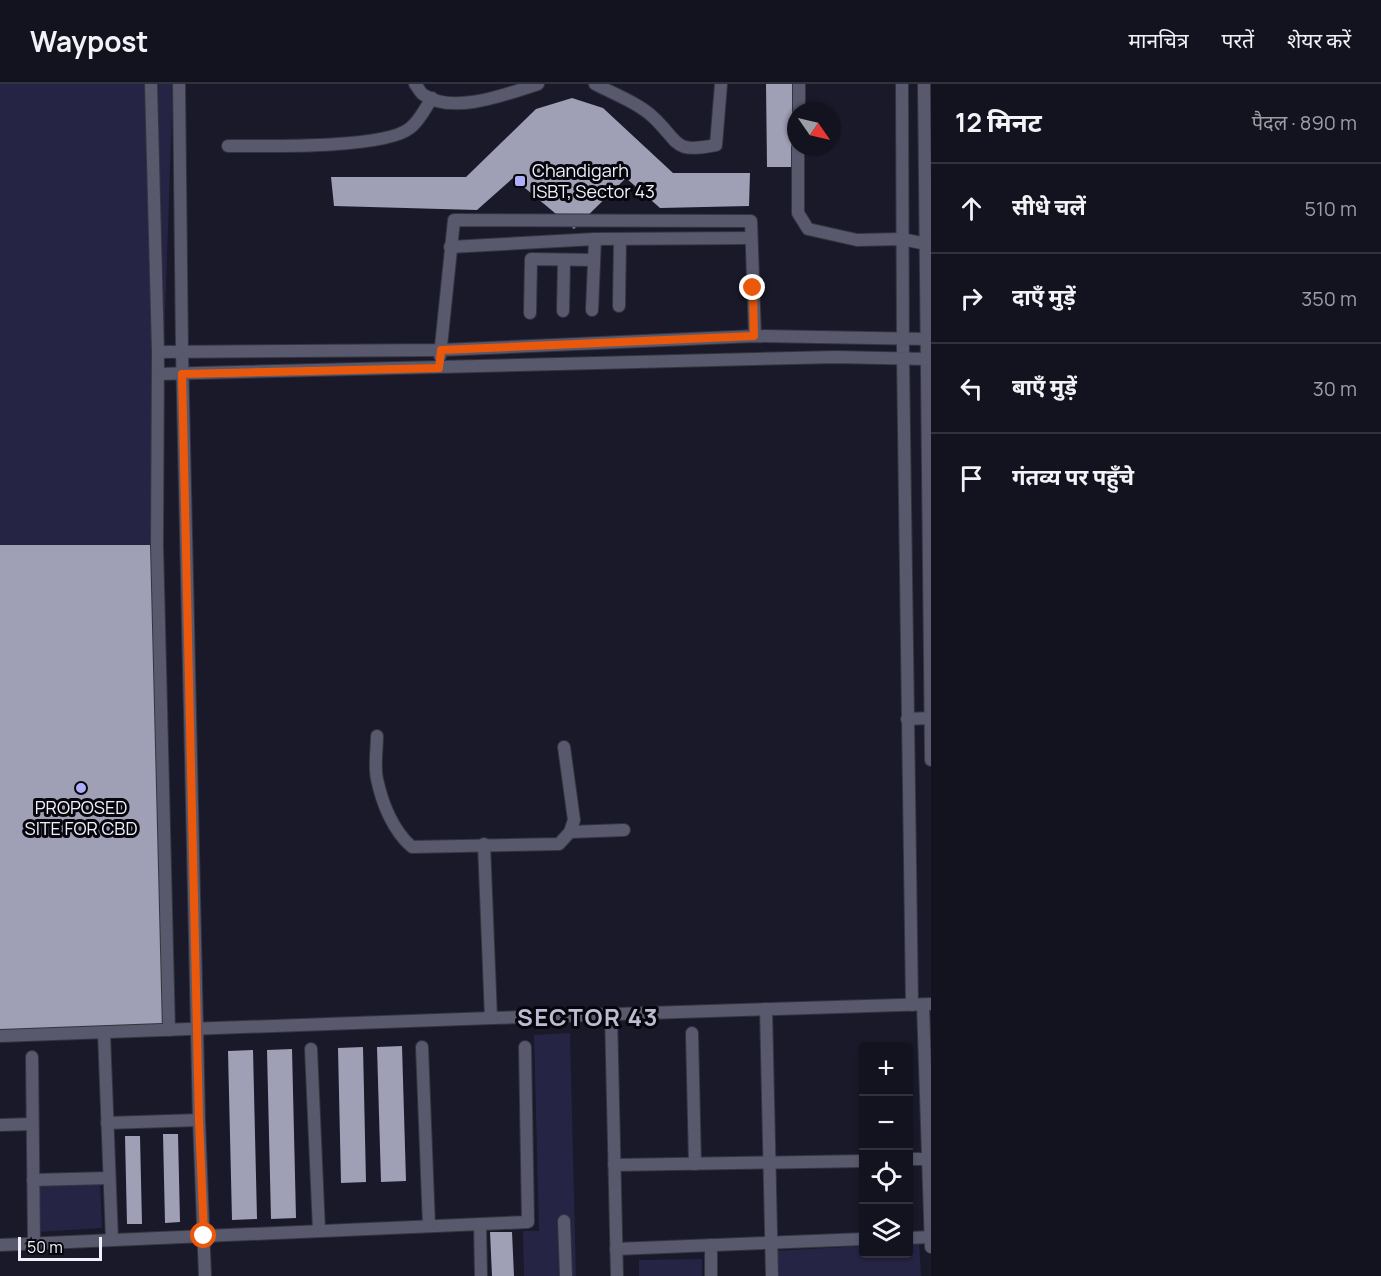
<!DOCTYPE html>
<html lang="hi">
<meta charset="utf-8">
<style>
body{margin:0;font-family:Manrope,"Noto Sans Devanagari",sans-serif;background:#20202d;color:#f1f3f6}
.controls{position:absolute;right:18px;bottom:18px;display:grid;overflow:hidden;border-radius:6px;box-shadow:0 2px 4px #0004}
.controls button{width:54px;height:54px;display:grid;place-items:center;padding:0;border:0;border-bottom:2px solid #32323e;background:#131320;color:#f1f3f6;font:30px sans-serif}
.compass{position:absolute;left:787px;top:18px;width:54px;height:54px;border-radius:50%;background:#131320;box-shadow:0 2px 4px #0004;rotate:124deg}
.scale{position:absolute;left:18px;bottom:15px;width:84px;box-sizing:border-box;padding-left:6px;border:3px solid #f0f1fd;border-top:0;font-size:16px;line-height:21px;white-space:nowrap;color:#f0f1fd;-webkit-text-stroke:4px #06060c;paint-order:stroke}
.stop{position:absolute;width:18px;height:18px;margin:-14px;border:4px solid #ea580c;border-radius:50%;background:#fff}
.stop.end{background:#ea580c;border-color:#fff;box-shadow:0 2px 6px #0008}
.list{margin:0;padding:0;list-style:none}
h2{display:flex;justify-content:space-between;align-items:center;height:78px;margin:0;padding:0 24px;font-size:26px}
h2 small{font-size:20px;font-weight:400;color:#9d9ea5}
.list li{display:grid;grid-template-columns:39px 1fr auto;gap:18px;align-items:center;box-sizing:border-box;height:90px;padding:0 24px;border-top:2px solid #32323e}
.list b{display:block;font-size:22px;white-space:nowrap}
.list em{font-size:20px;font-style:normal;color:#9d9ea5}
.icon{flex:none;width:33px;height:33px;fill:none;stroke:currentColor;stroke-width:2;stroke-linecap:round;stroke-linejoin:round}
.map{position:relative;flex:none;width:931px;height:1192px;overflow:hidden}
header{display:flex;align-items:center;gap:36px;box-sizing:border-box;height:84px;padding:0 30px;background:#131320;border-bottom:2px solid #32323e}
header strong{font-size:28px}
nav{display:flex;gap:33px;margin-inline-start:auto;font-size:21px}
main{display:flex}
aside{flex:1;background:#131320}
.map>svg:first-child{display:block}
.green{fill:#252444}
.building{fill:#9fa0b6}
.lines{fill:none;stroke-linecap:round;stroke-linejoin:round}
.minor-casing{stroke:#343441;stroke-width:14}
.minor{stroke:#58596c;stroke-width:12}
.route{stroke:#ea580c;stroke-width:8}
.poi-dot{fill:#aeaefb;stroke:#06060c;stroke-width:2}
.labels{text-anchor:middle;stroke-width:6;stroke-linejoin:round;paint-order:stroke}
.poi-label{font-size:18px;fill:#f0f1fd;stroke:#06060c;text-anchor:start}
.district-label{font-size:24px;font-weight:bold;letter-spacing:1.5px;fill:#bbbcd2;stroke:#06060c}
</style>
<header>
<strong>Waypost</strong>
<nav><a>मानचित्र</a><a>परतें</a><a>शेयर करें</a></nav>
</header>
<main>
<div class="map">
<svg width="931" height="1192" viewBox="0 0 931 1192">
<rect width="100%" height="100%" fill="#19192a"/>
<g class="green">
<polygon points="0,0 173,0 157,461 0,952"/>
<polygon points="570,949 576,1192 524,1192 523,1147 539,1147 534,951"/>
<polygon points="100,1097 102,1144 37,1148 35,1101"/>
<polygon points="919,1159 921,1192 776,1192 775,1167 863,1162 864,1170 908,1170 909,1160"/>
<polygon points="702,1175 702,1192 639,1192 639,1176"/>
</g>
<g class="building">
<polygon points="766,0 795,0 796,83 767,83"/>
<polygon points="572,14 603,24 673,89 750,89 749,122 660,124 626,94 574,145 513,94 477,126 334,122 331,93 466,93 536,25"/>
<polygon points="0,461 157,461 169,946 0,952"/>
<polygon points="402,962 406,1097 381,1098 377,963"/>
<polygon points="363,963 366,1098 341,1099 338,964"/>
<polygon points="292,965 296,1134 271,1135 267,966"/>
<polygon points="253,966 257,1135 232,1136 228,967"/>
<polygon points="163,1050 178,1050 180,1138 165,1139"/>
<polygon points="125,1052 140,1052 142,1140 127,1140"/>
<polygon points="490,1148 512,1148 514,1192 492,1192"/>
</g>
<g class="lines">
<g class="minor-casing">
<g id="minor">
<polyline points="151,0 158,268 157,461 169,946"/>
<polyline points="179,0 182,268 199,1036 205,1192"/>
<path d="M 415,0 C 418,3 420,9 424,11 C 453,31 507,10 538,0"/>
<path d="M 595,0 C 614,10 638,19 653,33 C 680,58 672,70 716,61 L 721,0"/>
<polyline points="902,0 903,274 912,921"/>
<polyline points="924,0 931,676"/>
<polyline points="799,27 799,0"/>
<path d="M 228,62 C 264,62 385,65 410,44 C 419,38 426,23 432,14"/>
<polyline points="798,63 798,129 808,145 857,156 902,155 931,161"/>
<polyline points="450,163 595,155 751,154"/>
<polyline points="619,222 620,155"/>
<polyline points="592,226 595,155"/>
<polyline points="563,227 564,176"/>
<polyline points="530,229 531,175 594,176"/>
<polyline points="158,268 441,266 755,252 927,255"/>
<polyline points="440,272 454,136 751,137 755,252"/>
<polyline points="158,290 836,273 927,275"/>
<polyline points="907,635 931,634"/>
<path d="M 377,652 C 377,666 374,682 377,695 C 382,719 393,747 412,763 L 559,760 L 570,748 L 574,736 L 564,663"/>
<polyline points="570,748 624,746"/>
<polyline points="484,760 491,934"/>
<polyline points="923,921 931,1163"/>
<polyline points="766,925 772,1192"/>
<polyline points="611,930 617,1192"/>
<polyline points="104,949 112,1156"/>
<polyline points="692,949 695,1080"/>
<polyline points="0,952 491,934 931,920"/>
<polyline points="422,963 429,1142"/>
<polyline points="311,965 319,1146"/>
<polyline points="32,973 34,1159"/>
<polyline points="107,1039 199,1036"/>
<polyline points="0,1041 32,1040"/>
<polyline points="908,1075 931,1075"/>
<polyline points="614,1081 864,1077"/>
<polyline points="33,1096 109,1094"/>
<polyline points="564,1137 566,1192"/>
<polyline points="480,1140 481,1192"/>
<polyline points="908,1154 931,1153"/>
<polyline points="0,1161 528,1138 525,963"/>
<polyline points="711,1161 711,1192"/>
<polyline points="616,1165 864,1155"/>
</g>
</g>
<use href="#minor" class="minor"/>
</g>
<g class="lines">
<polyline class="route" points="204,1152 199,1036 182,290 439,284 441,266 754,252 753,204"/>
</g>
<g class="poi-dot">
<rect x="514" y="91" width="12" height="12" rx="3"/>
<circle cx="81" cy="704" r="6"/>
</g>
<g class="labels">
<g class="poi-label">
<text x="532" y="93">Chandigarh<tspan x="532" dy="21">ISBT, Sector 43</tspan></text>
<text x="81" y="730" text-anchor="middle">PROPOSED<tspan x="81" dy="21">SITE FOR CBD</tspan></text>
</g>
<g class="district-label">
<text x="588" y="942">SECTOR 43</text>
</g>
</g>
</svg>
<div class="controls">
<button>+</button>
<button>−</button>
<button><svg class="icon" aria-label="locate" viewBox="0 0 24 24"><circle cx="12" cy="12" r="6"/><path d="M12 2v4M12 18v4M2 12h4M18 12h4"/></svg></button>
<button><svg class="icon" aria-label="layers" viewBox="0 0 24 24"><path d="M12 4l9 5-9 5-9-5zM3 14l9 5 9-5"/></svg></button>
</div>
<svg class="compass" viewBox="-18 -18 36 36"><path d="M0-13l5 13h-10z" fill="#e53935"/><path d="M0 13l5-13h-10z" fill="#9d9ea5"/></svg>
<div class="scale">50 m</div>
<div class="stop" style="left:204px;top:1152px"></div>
<div class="stop end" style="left:753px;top:204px"></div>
</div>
<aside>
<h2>12 मिनट<small>पैदल · 890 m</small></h2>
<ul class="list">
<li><svg class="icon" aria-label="ahead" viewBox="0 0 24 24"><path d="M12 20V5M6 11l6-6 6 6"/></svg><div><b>सीधे चलें</b></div><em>510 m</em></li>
<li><svg class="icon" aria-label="right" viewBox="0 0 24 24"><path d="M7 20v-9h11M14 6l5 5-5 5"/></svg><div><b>दाएँ मुड़ें</b></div><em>350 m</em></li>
<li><svg class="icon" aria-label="left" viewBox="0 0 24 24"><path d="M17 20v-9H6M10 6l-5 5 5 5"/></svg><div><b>बाएँ मुड़ें</b></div><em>30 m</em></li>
<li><svg class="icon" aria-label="arrive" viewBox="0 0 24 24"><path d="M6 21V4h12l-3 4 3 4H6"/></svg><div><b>गंतव्य पर पहुँचे</b></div></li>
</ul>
</aside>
</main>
